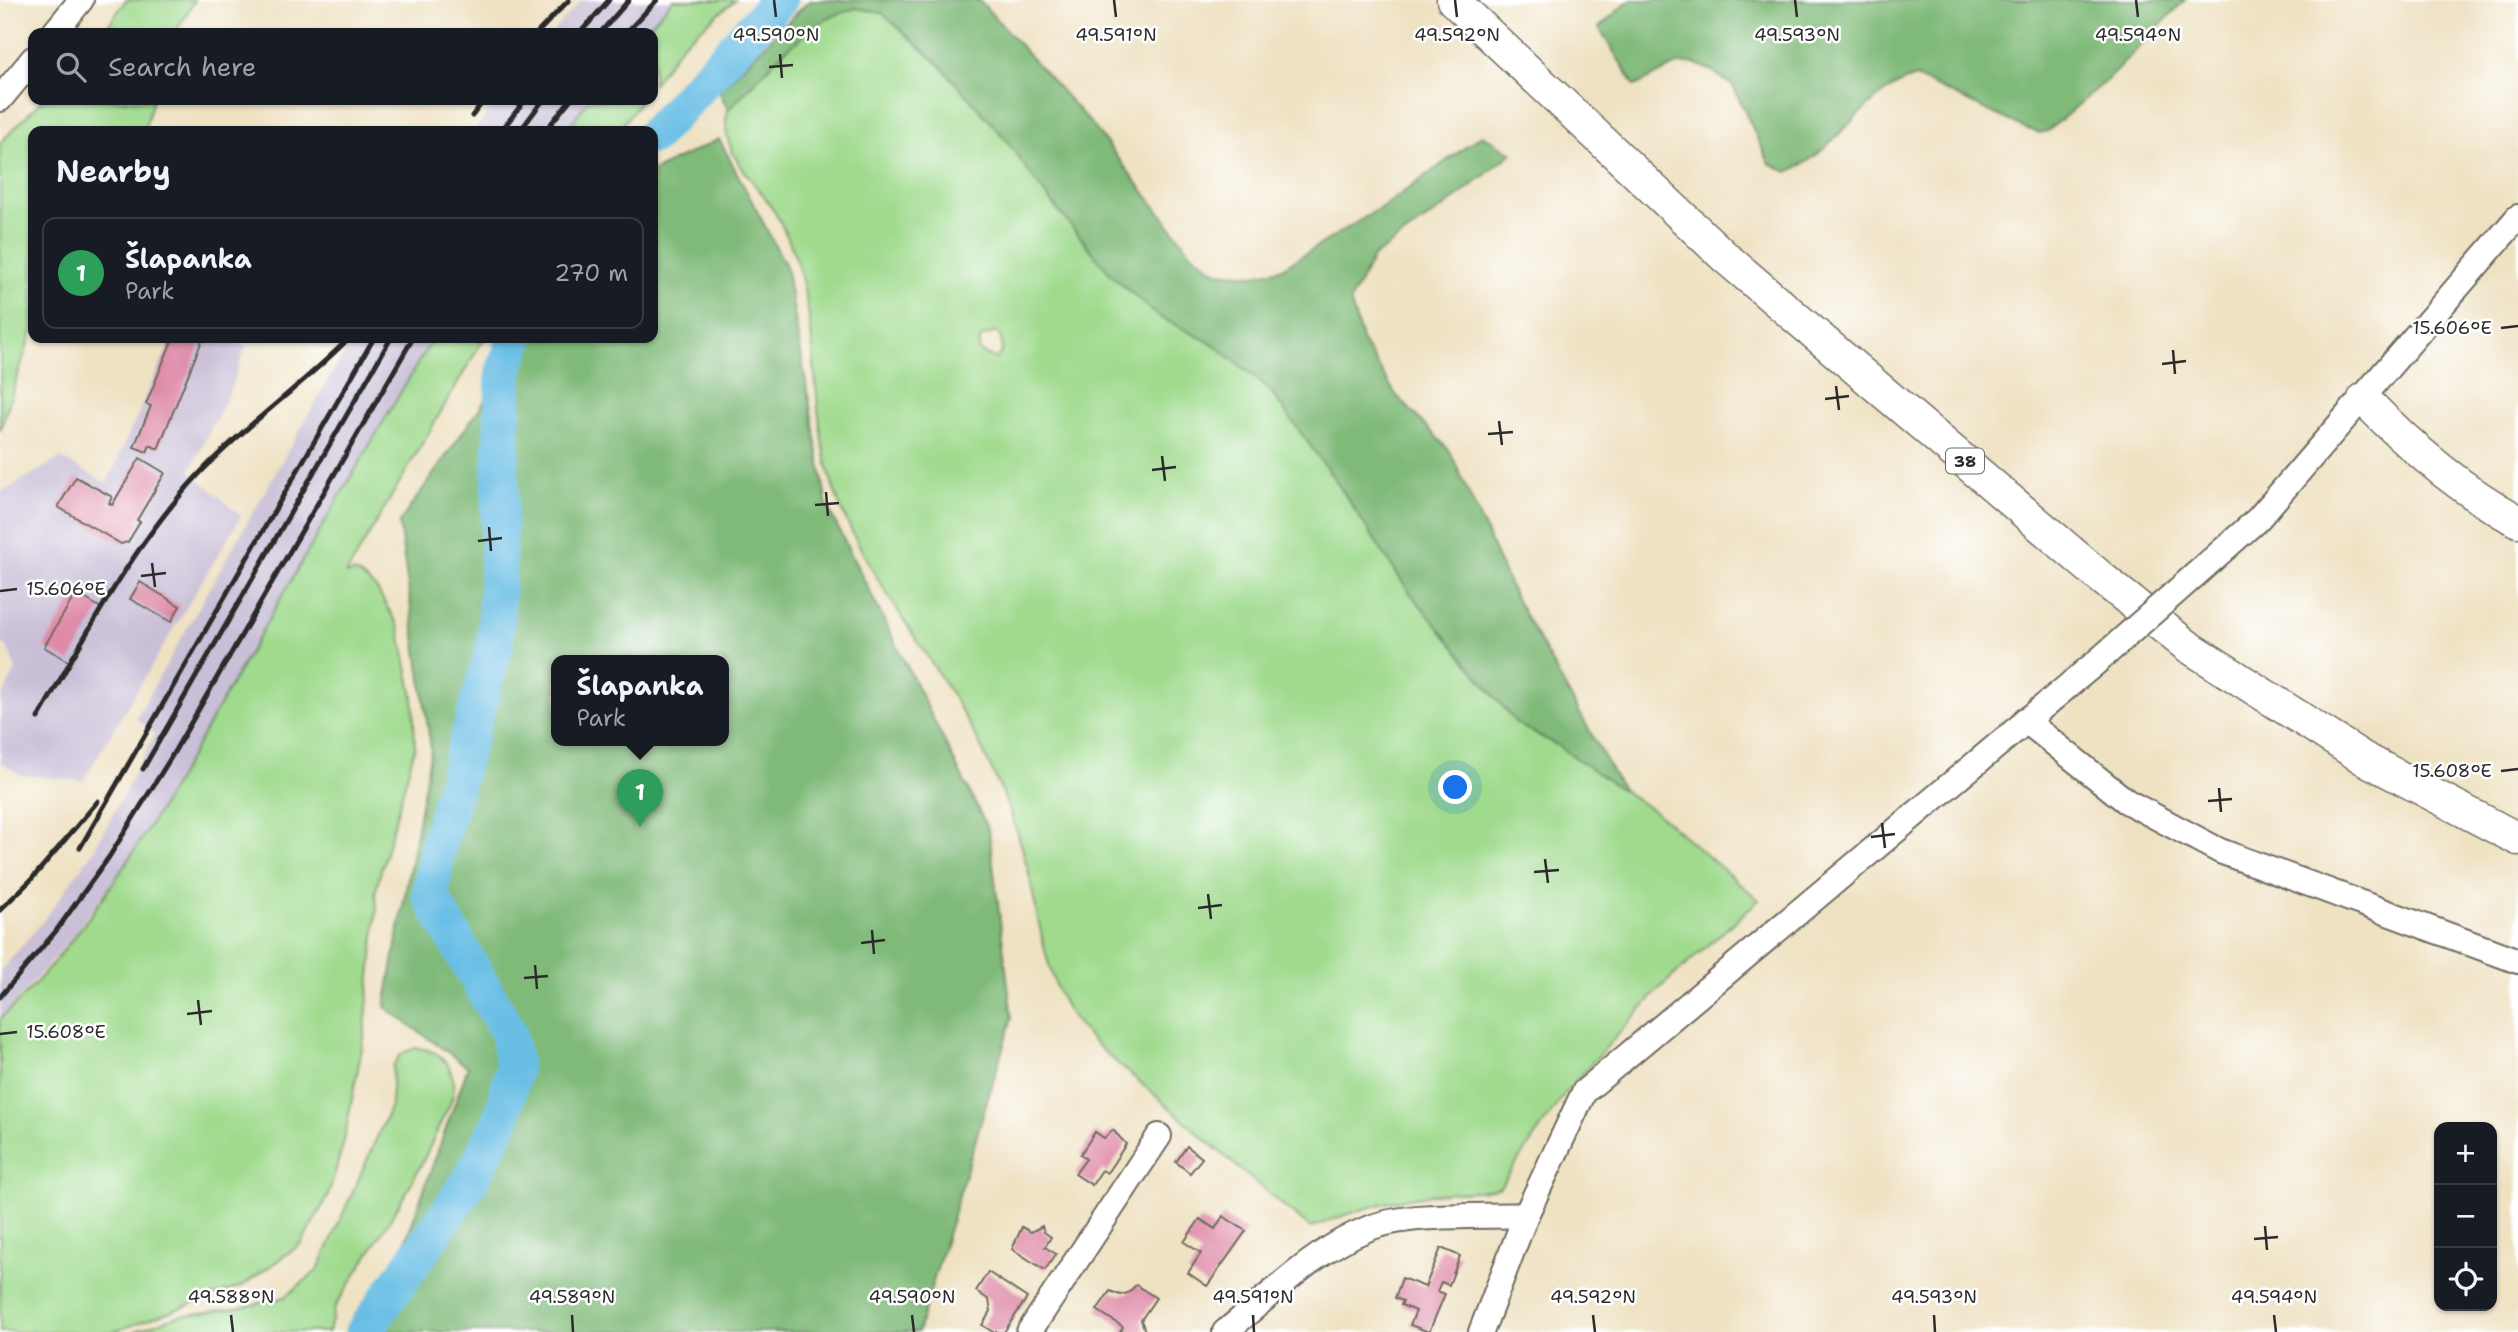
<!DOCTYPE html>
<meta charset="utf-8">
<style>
body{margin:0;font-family:"Shantell Sans",sans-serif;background:#242831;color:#f1f3f6}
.controls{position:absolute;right:21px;bottom:21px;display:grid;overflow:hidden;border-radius:14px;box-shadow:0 2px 5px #0004}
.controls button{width:63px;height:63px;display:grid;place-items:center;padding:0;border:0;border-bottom:2px solid #363941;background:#171b24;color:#f1f3f6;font:35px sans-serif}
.you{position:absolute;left:1456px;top:788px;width:24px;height:24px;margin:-18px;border:5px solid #fff;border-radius:50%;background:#1a73e8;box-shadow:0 0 0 10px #1a73e833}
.badge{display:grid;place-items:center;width:46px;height:46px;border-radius:50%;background:#c8321e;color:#fff;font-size:23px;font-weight:700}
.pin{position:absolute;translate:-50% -58px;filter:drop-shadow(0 2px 4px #0008)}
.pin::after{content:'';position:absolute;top:37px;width:24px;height:21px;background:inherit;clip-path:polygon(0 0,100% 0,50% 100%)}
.popup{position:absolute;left:551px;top:655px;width:178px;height:91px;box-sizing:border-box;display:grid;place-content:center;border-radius:14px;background:#171b24;filter:drop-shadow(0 2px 5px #0005);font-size:23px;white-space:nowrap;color:#9ea1a6}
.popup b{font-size:26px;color:#f1f3f6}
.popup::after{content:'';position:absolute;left:50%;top:100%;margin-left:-14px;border:14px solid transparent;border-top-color:#171b24}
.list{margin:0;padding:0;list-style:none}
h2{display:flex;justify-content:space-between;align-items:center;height:91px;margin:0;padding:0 28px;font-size:30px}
h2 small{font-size:23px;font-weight:400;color:#9ea1a6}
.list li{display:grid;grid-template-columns:46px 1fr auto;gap:21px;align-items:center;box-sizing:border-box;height:112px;margin:0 14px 14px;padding:0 14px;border:2px solid #363941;border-radius:14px}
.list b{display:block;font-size:26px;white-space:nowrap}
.list p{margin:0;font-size:23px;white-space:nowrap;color:#9ea1a6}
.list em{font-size:23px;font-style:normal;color:#9ea1a6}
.icon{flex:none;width:38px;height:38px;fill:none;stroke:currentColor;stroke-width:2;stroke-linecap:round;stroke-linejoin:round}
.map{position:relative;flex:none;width:2518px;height:1332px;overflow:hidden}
.search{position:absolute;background:#171b24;box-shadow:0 2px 5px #0004;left:28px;top:28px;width:630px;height:77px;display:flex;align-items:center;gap:18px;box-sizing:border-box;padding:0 24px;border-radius:14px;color:#9ea1a6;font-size:26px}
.panel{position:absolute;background:#171b24;box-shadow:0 2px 5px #0004;left:28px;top:126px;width:630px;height:217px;border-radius:14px}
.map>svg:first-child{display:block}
.industrial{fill:#c9bfd7}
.green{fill:#9fda8d;stroke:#65825c;stroke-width:2;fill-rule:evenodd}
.forest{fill:#7fba78;stroke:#557252;stroke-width:2;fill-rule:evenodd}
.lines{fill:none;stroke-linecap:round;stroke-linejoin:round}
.river{stroke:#69bee5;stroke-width:37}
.building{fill:#df8ba8}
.minor-casing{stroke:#706b60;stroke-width:28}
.major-casing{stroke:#706b60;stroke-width:35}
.minor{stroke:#fff;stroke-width:24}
.major{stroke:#fff;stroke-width:32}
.rail{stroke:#2b2b2b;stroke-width:5}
.minor-bridge-casing{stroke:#706b60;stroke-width:28;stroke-linecap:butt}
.minor-bridge{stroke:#fff;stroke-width:24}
.ticks{fill:none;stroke:#2b2b2b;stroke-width:2.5}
.labels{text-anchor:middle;stroke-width:5;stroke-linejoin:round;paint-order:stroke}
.shield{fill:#fff;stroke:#6b6b6b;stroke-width:2}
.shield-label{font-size:16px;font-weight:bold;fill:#2b2b2b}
.ticks-label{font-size:18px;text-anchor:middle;fill:#2b2b2b;stroke:#fff;stroke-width:5;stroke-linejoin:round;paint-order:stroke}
</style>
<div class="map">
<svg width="2518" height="1332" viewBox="0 0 2518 1332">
<rect width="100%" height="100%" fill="#fff"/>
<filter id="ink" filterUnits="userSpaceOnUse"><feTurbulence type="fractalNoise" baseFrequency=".0143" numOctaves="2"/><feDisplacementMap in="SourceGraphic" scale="14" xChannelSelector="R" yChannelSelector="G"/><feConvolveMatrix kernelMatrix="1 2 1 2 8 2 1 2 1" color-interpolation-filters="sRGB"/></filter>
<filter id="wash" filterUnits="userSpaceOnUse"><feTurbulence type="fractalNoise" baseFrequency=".00686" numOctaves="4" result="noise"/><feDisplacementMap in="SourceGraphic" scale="28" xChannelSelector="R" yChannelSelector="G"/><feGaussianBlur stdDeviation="1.57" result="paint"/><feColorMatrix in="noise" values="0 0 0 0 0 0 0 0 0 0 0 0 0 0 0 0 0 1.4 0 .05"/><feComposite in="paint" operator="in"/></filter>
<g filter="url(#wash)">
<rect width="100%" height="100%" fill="#efe2c3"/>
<g class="industrial">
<polygon points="582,0 673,0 643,33 552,33"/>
<polygon points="495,100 588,100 566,131 474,131"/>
<polygon points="172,338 231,338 246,347 227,397 190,471 241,516 83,781 21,775 0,762 0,700 16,670 7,646 0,643 0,493 60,458 107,483"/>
<polygon points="352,338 433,338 184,768 123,867 69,941 0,1019 0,971 43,921 95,848 155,734 136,718"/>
</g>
<g class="green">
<polygon points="126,0 195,0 175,33 103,33"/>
<polygon points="673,0 735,0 682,44 653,84 653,33 643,33"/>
<path d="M 856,8 L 882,13 L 939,64 L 1004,137 L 1057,210 L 1158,316 L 1215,345 L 1269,389 L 1336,481 L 1407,589 L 1517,723 L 1557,745 L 1658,814 L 1759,900 L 1661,987 L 1565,1093 L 1500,1187 C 1481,1193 1465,1191 1446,1193 C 1399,1197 1354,1210 1311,1228 C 1260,1188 1213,1146 1164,1103 C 1134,1075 1098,1052 1073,1018 C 1046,981 1038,914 1028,870 C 1020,836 1005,797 990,766 C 949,674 877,596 839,503 C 811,434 820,357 803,285 C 798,261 789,238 777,216 C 759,182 719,157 727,113 C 731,96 810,27 828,17 C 836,13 847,11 856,8 ZM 996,332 L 1001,337 L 1002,351 L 996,359 L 978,350 L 981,337 Z"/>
<polygon points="42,100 153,100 144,131 33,131 33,328 0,431 0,143"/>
<polygon points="588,100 641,100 618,131 566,131"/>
<path d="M 433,338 L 484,338 L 346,574 L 356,572 L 376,588 L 399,627 L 413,697 L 415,747 L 375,893 L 377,907 L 364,1038 L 343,1145 L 328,1196 L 301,1244 L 242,1286 L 113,1332 L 0,1332 L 0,1019 C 92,936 167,798 228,690 C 296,572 363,454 433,338 Z"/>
<path d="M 415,1048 C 441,1049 456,1066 453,1094 C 452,1104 444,1115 440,1124 C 413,1189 372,1248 335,1307 L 329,1332 L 133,1332 L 177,1316 L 239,1308 L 285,1297 L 318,1270 L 391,1106 L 393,1066 L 401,1054 Z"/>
</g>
<g class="forest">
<polygon points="810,0 979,0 1094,127 1192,254 1217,272 1254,275 1280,269 1390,202 1482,135 1512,153 1451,202 1374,256 1350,301 1363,342 1396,395 1450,451 1514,595 1623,791 1557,745 1517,724 1407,589 1336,481 1269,389 1215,345 1158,316 1111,275 1038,185 1004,137 939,64 882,13 856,8 827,18 783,52 728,110 719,91"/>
<path d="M 1629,0 L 2185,0 L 2108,79 L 2048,131 L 2039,133 L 2025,128 L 1916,77 C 1864,91 1833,156 1787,172 L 1769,163 L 1733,86 L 1712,71 L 1694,63 L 1678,64 L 1635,86 L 1599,28 Z"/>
<path d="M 719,139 L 786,266 L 827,506 L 989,831 L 1012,1018 L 918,1332 L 373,1332 L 468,1067 L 385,1007 L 431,749 L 399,523 L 529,338 L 653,338 L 653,171 ZM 556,661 L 724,661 L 724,741 L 556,741 Z"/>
</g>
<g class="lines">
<g class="river">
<polyline points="653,136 779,0"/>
<polyline points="364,1332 470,1181 502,1118 514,1066 508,1032 430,895 438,845 495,645 504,371 516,338"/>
</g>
</g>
<g id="blocks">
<g class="building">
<polygon points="173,338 203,338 158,449 150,445 147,452 134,447 151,406 146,404"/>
<polygon points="140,458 165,473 137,520 140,522 128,542 121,544 58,507 76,477 112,497 109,503 112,505"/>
<polygon points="140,582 180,606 171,622 130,599"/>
<polygon points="76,593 101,608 70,662 44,647"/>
<polygon points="1113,1130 1126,1144 1107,1173 1102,1170 1092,1185 1075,1174 1086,1159 1080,1155 1095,1132 1104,1138"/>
<polygon points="1187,1146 1202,1158 1190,1173 1176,1162"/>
<polygon points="1223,1216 1246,1231 1207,1286 1188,1273 1201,1253 1184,1242 1200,1219 1215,1229"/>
<polygon points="1042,1226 1044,1232 1051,1237 1045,1247 1056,1254 1045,1270 1012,1249 1022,1227 1031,1232"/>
<polygon points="1441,1248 1460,1256 1449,1285 1441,1282 1437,1291 1445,1294 1429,1332 1410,1325 1416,1311 1401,1305 1403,1301 1395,1298 1402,1278 1425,1287"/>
<polygon points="988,1272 1027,1298 1004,1332 993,1332 982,1325 991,1311 989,1300 976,1291"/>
<polygon points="1136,1285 1156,1298 1141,1320 1145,1331 1120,1332 1123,1327 1097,1310 1110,1291 1120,1295 1128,1293"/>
</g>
</g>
</g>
<g filter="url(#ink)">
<use href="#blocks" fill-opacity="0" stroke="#706b60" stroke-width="2"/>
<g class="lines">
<g class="minor-casing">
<g id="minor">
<polyline points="54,33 81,0"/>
<polyline points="0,99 33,59"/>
<polyline points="2195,575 2258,519 2518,217"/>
<polyline points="2025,720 2126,801 2220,851 2518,961"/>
<polyline points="1029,1332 1159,1136"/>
<path d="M 1225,1332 C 1269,1297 1314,1250 1367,1229 C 1407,1212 1481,1217 1526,1215"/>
<polyline points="1481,1332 1526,1215 1584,1092 2099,660"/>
</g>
</g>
<g class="major-casing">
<g id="major">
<polyline points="1453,0 1726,258 2104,580 2186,645 2363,758 2518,839"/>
<path d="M 2364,399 C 2410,447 2459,489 2518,521"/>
</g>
</g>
<use href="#minor" class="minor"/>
<use href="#major" class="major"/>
<g class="rail">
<polyline points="537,33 569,0"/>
<polyline points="580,33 609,0"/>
<polyline points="600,33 629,0"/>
<polyline points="626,33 657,0"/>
<polyline points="472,116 484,100"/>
<polyline points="501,131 525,100"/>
<polyline points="520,131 543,100"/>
<polyline points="545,131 570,100"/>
<path d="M 38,718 C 87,634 132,546 199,474 C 245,425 302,386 349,338"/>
<polyline points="143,769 391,338"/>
<polyline points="80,848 374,338"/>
<polyline points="0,910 30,881 98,801"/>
<polyline points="0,997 56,931 109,857 170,759 413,338"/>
</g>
<g class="minor-bridge-casing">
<polyline id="minor-bridge" points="2099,660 2195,575"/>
</g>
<use href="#minor-bridge" class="minor-bridge"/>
</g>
</g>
<path class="ticks" d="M 774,0 L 776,17M 1114,0 L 1116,17M 1455,0 L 1457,17M 1795,0 L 1797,17M 2136,0 L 2138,17M 780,54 L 782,78M 769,67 L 793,65M 2501,328 L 2518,326M 2173,350 L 2175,374M 2162,364 L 2186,361M 1836,386 L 1839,410M 1825,399 L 1849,396M 1499,421 L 1502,445M 1488,434 L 1513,432M 1162,456 L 1165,481M 1152,470 L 1176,467M 826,492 L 828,516M 815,505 L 839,503M 489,527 L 491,551M 478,541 L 502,538M 152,563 L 155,587M 141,576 L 166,573M 0,591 L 17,589M 2501,771 L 2518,769M 2219,788 L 2221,812M 2208,801 L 2232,799M 1882,823 L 1885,848M 1871,837 L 1895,834M 1545,859 L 1548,883M 1534,872 L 1559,870M 1208,894 L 1211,919M 1198,908 L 1222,905M 872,930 L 874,954M 861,943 L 885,940M 535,965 L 537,989M 524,978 L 548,976M 198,1000 L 201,1025M 187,1014 L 212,1011M 0,1034 L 17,1032M 2265,1226 L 2267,1250M 2254,1239 L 2278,1237M 231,1315 L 233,1332M 572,1315 L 573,1332M 912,1315 L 914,1332M 1253,1315 L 1254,1332M 1593,1315 L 1595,1332M 1934,1315 L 1935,1332M 2274,1315 L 2276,1332"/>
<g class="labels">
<rect class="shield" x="1946" y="448.5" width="38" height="25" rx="5"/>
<g class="shield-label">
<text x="1965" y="467">38</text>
</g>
</g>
<g class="ticks-label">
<text x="776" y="41">49.590°N</text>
<text x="1116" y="41">49.591°N</text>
<text x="1457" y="41">49.592°N</text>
<text x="1797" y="41">49.593°N</text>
<text x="2138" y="41">49.594°N</text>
<text x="2452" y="334">15.606°E</text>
<text x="66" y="595">15.606°E</text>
<text x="2452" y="777">15.608°E</text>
<text x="66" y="1038">15.608°E</text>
<text x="231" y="1303">49.588°N</text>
<text x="572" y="1303">49.589°N</text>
<text x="912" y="1303">49.590°N</text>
<text x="1253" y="1303">49.591°N</text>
<text x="1593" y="1303">49.592°N</text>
<text x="1934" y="1303">49.593°N</text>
<text x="2274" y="1303">49.594°N</text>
</g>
</svg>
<div class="controls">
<button>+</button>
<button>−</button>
<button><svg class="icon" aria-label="locate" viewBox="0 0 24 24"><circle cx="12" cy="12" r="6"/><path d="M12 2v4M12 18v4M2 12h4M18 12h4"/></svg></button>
</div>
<div class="you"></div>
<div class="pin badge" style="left:640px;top:827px;background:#2e9e5b">1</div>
<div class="popup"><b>Šlapanka</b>Park</div>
<div class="search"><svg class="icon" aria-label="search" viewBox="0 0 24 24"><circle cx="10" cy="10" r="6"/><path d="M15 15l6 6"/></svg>Search here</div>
<section class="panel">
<h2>Nearby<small></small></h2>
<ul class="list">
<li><span class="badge" style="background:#2e9e5b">1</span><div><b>Šlapanka</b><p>Park</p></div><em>270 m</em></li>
</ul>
</section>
</div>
